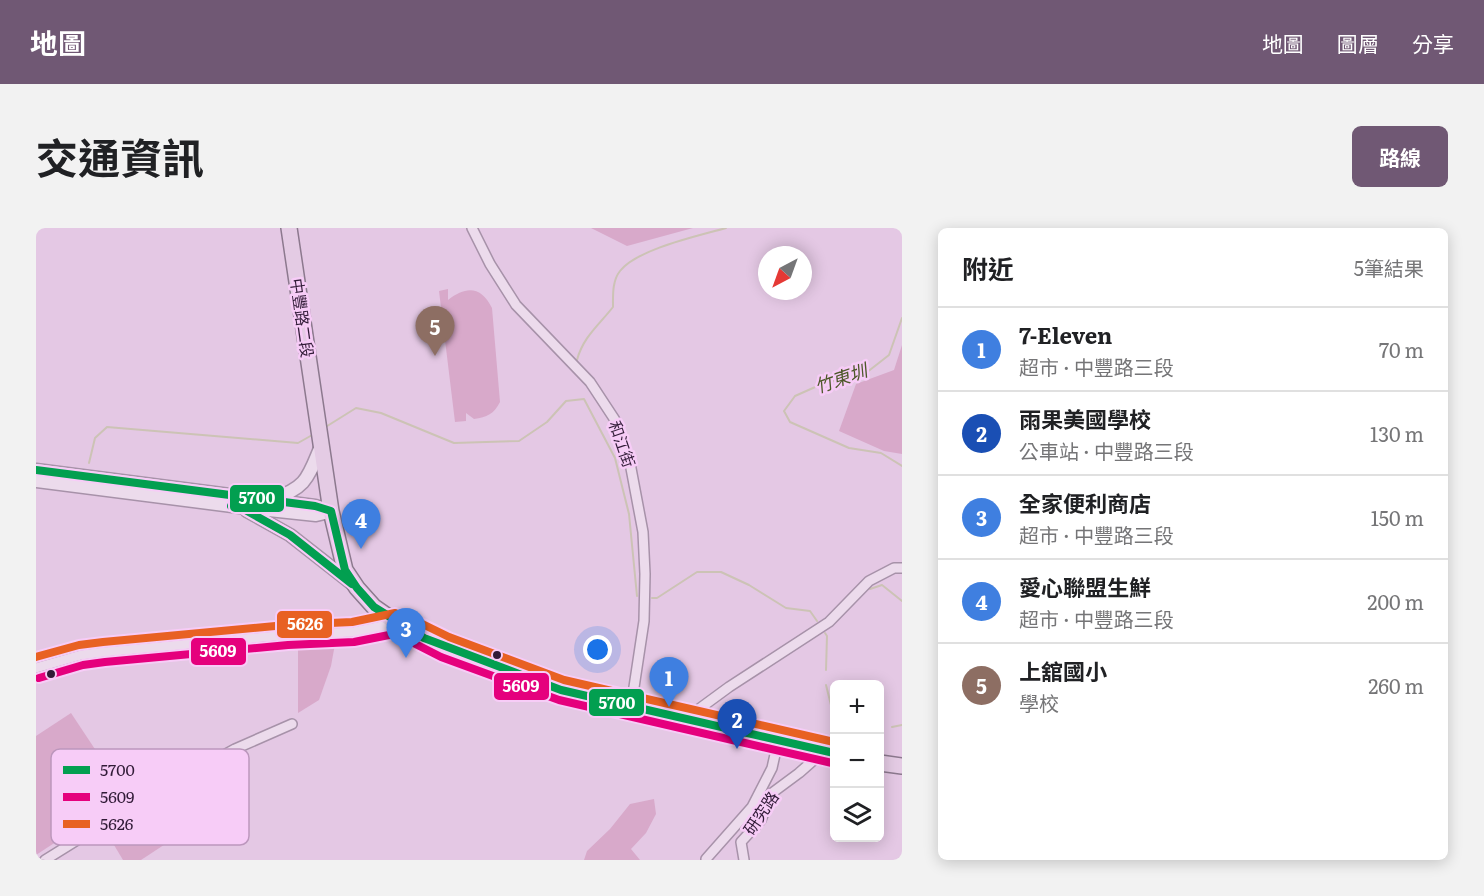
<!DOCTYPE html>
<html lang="zh-TW">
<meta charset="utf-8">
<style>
body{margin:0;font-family:Literata,"Noto Sans TC",serif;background:#f2f2f2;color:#202124}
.controls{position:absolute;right:18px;bottom:18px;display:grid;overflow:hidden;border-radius:9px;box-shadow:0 3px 15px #0003}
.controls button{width:54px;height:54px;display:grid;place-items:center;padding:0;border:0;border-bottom:2px solid #e0e0e0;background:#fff;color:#202124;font:30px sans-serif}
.compass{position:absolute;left:722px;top:18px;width:54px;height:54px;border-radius:50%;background:#fff;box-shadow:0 3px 15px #0003;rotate:221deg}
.you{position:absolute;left:562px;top:422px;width:21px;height:21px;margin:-15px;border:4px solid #fff;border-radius:50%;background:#1a73e8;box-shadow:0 0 0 9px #1a73e833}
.badge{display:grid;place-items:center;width:39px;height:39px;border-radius:50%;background:#705874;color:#fff;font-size:20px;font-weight:700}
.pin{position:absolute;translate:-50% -50px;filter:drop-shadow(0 2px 3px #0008)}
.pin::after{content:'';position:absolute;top:32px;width:21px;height:18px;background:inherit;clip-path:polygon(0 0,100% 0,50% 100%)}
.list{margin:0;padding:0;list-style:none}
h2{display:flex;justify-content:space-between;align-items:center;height:78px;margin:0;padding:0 24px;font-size:26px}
h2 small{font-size:20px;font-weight:400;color:#757577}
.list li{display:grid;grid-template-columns:39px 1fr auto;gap:18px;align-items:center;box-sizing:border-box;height:84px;padding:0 24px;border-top:2px solid #e0e0e0}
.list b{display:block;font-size:22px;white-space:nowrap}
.list p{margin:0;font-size:20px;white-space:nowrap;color:#757577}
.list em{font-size:20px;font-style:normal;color:#757577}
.icon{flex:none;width:33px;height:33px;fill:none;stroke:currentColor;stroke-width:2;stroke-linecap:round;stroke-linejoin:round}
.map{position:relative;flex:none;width:866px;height:632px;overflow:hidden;border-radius:9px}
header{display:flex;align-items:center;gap:36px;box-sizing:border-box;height:84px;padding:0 30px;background:#705874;color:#fff}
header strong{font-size:28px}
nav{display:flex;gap:33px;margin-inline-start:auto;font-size:21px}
.intro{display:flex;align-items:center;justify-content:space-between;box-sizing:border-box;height:144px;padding:0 36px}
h1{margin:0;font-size:42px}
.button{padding:15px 27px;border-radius:9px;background:#705874;color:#fff;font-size:21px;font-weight:700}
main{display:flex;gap:36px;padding:0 36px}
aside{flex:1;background:#fff;border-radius:9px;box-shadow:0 3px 15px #0003}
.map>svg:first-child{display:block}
.green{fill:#d8a9ca}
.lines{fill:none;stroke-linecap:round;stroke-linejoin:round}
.stream{stroke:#ccc3b5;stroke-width:2}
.minor-casing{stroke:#a792a9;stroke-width:12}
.tertiary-casing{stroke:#a792a9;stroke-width:15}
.primary-casing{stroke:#8c798e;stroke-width:18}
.minor{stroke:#ecdbec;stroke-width:9}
.tertiary{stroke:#ecdbec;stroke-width:12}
.primary{stroke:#e4cbe4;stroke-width:15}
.bus-1-casing{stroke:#f7ccf7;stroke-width:12}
.bus-2-casing{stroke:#f7ccf7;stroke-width:12}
.bus-3-casing{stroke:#f7ccf7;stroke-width:12}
.bus-1{stroke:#029f50;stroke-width:8}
.bus-2{stroke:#e5007d;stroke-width:8}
.bus-3{stroke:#e86123;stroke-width:8}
.bus-dot{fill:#311b37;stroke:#f7ccf7;stroke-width:2}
.labels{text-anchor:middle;stroke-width:5;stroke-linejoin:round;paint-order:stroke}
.street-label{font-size:16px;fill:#311b37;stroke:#f7ccf7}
.water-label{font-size:18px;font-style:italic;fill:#4d5829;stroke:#f7ccf7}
.key{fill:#f7ccf7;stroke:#bc97bd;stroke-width:1.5}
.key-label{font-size:16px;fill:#311b37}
.line-badge{stroke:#f7ccf7;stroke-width:2}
.badge-label{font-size:16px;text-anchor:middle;font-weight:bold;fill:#fff}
</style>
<header>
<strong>地圖</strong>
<nav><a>地圖</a><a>圖層</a><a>分享</a></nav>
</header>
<div class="intro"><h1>交通資訊</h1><a class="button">路線</a></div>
<main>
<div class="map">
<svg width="866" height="632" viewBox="0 0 866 632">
<rect width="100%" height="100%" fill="#e4c8e4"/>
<g class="green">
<polygon points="555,0 657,0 591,18"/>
<path d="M 412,61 L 412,72 C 430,58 445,58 456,80 L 464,174 C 458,186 451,189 438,191 L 430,185 L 430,193 L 419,194 L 403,63 Z"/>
<polygon points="866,117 866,226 848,223 803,203 820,156 858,142"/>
<polygon points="262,416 299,416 295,438 283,472 262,485"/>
<polygon points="35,485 90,568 0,627 0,508"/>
<polygon points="618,571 620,586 610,605 595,621 604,632 548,632 551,623 574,601 594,576"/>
<polygon points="117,579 137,611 105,632 87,632 72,607"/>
</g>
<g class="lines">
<g class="stream">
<polyline points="866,90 853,127 830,145 786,156 759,168 748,183 754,194 813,220 845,225 866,238"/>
<path d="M 541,132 C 547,109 563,97 577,79 C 577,68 576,53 584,43 C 601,21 662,8 690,0"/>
<polyline points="288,200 320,180 345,185 418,215 483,213 511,194 530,173 548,171 579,230 593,286 601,368"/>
<polyline points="53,235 59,210 71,199 262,215 278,206"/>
<polyline points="834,361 846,357 866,373"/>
<polyline points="616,370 621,370 661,344 685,344 713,357 750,380 774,383 781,393"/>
<polyline points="789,405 791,408 790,442"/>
<polyline points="790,457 798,489"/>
<polyline points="856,499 866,497"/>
</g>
<g class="minor-casing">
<g id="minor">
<polyline points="436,0 454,36 480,77 554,154 579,192 594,235 607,304 609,346 608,393 595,479"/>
<polyline points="0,440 45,427 68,424 251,407 317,404 361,395"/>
<polyline points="648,492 693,459 793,394 833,353 858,340 866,340"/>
<polyline points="670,631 716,579 736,540 742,513"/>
<polyline points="9,632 104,573 199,521 256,496"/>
<polyline points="708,632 705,614 725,592 736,565 763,545 788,523"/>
</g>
</g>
<g class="tertiary-casing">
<g id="tertiary">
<polyline points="0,242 279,278 295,283"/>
<polyline points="0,253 204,279 280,287 293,284"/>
<path d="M 236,271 C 271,260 272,249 285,218"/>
<polyline points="211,283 254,307 314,354"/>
</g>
</g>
<g class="primary-casing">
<g id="primary">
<polyline points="253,0 295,283 309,342 321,360 338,379 361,395 388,410 525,462 798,525"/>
<polyline points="844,535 866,538"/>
</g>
</g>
<use href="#minor" class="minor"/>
<use href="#tertiary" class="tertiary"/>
<use href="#primary" class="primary"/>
<g class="bus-1-casing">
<g id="bus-1">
<polyline points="0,242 279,278 295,283 309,342 321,360 338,379 388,410 525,462 798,525"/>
<polyline points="195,278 204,279 254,307 316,356"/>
</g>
</g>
<g class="bus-2-casing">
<g id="bus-2">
<polyline points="356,404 405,429 523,472 796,535"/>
<polyline points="3,450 47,437 69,434 252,417 318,414 363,405"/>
</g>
</g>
<g class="bus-3-casing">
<g id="bus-3">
<polyline points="366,386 413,409 528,452 798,514"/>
<polyline points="0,429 43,417 67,414 250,397 316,394 359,385"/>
</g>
</g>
<use href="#bus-1" class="bus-1"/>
<use href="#bus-2" class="bus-2"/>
<use href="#bus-3" class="bus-3"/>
</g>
<g class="bus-dot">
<circle cx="461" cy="427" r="5"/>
<circle cx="15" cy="446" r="5"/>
</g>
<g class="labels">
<g class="street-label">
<text transform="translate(266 90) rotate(82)" y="6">中豐路二段</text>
<text transform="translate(586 216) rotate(71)" y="6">和江街</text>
<text transform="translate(725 585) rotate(-56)" y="6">研究路</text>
</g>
<g class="water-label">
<text transform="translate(805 151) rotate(-19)" y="6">竹東圳</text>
</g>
</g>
<rect x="15" y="521" width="198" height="96" rx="9" class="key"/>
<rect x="27" y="538" width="27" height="8" fill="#029f50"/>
<rect x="27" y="565" width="27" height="8" fill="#e5007d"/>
<rect x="27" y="592" width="27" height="8" fill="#e86123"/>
<g class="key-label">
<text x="64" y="548">5700</text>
<text x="64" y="575">5609</text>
<text x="64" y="602">5626</text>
</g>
<g class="line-badge">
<rect x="193" y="256" width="56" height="29" rx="6" fill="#029f50"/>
<rect x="240" y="382" width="57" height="29" rx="6" fill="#e86123"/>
<rect x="154" y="409" width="57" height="29" rx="6" fill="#e5007d"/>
<rect x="457" y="444" width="57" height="29" rx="6" fill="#e5007d"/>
<rect x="552" y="460" width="57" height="29" rx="6" fill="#029f50"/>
</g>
<g class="badge-label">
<text x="221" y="276">5700</text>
<text x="269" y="402">5626</text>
<text x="182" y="429">5609</text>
<text x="485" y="464">5609</text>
<text x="581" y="481">5700</text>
</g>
</svg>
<div class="controls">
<button>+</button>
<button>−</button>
<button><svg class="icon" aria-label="layers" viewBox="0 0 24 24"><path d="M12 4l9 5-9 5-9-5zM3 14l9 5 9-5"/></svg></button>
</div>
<svg class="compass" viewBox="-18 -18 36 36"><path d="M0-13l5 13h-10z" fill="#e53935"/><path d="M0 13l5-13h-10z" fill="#757577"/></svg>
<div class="you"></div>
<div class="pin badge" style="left:633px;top:479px;background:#3f7fe0">1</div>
<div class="pin badge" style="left:701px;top:521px;background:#1a4fb4">2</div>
<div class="pin badge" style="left:370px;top:430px;background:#3f7fe0">3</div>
<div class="pin badge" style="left:325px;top:321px;background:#3f7fe0">4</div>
<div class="pin badge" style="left:399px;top:128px;background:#8d6e63">5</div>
</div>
<aside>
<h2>附近<small>5筆結果</small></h2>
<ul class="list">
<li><span class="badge" style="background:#3f7fe0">1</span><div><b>7-Eleven</b><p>超市 · 中豐路三段</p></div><em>70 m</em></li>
<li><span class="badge" style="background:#1a4fb4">2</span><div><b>雨果美國學校</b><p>公車站 · 中豐路三段</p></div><em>130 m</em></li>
<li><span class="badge" style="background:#3f7fe0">3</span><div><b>全家便利商店</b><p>超市 · 中豐路三段</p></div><em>150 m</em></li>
<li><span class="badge" style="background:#3f7fe0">4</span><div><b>愛心聯盟生鮮</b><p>超市 · 中豐路三段</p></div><em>200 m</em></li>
<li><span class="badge" style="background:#8d6e63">5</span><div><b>上舘國小</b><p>學校</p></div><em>260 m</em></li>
</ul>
</aside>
</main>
